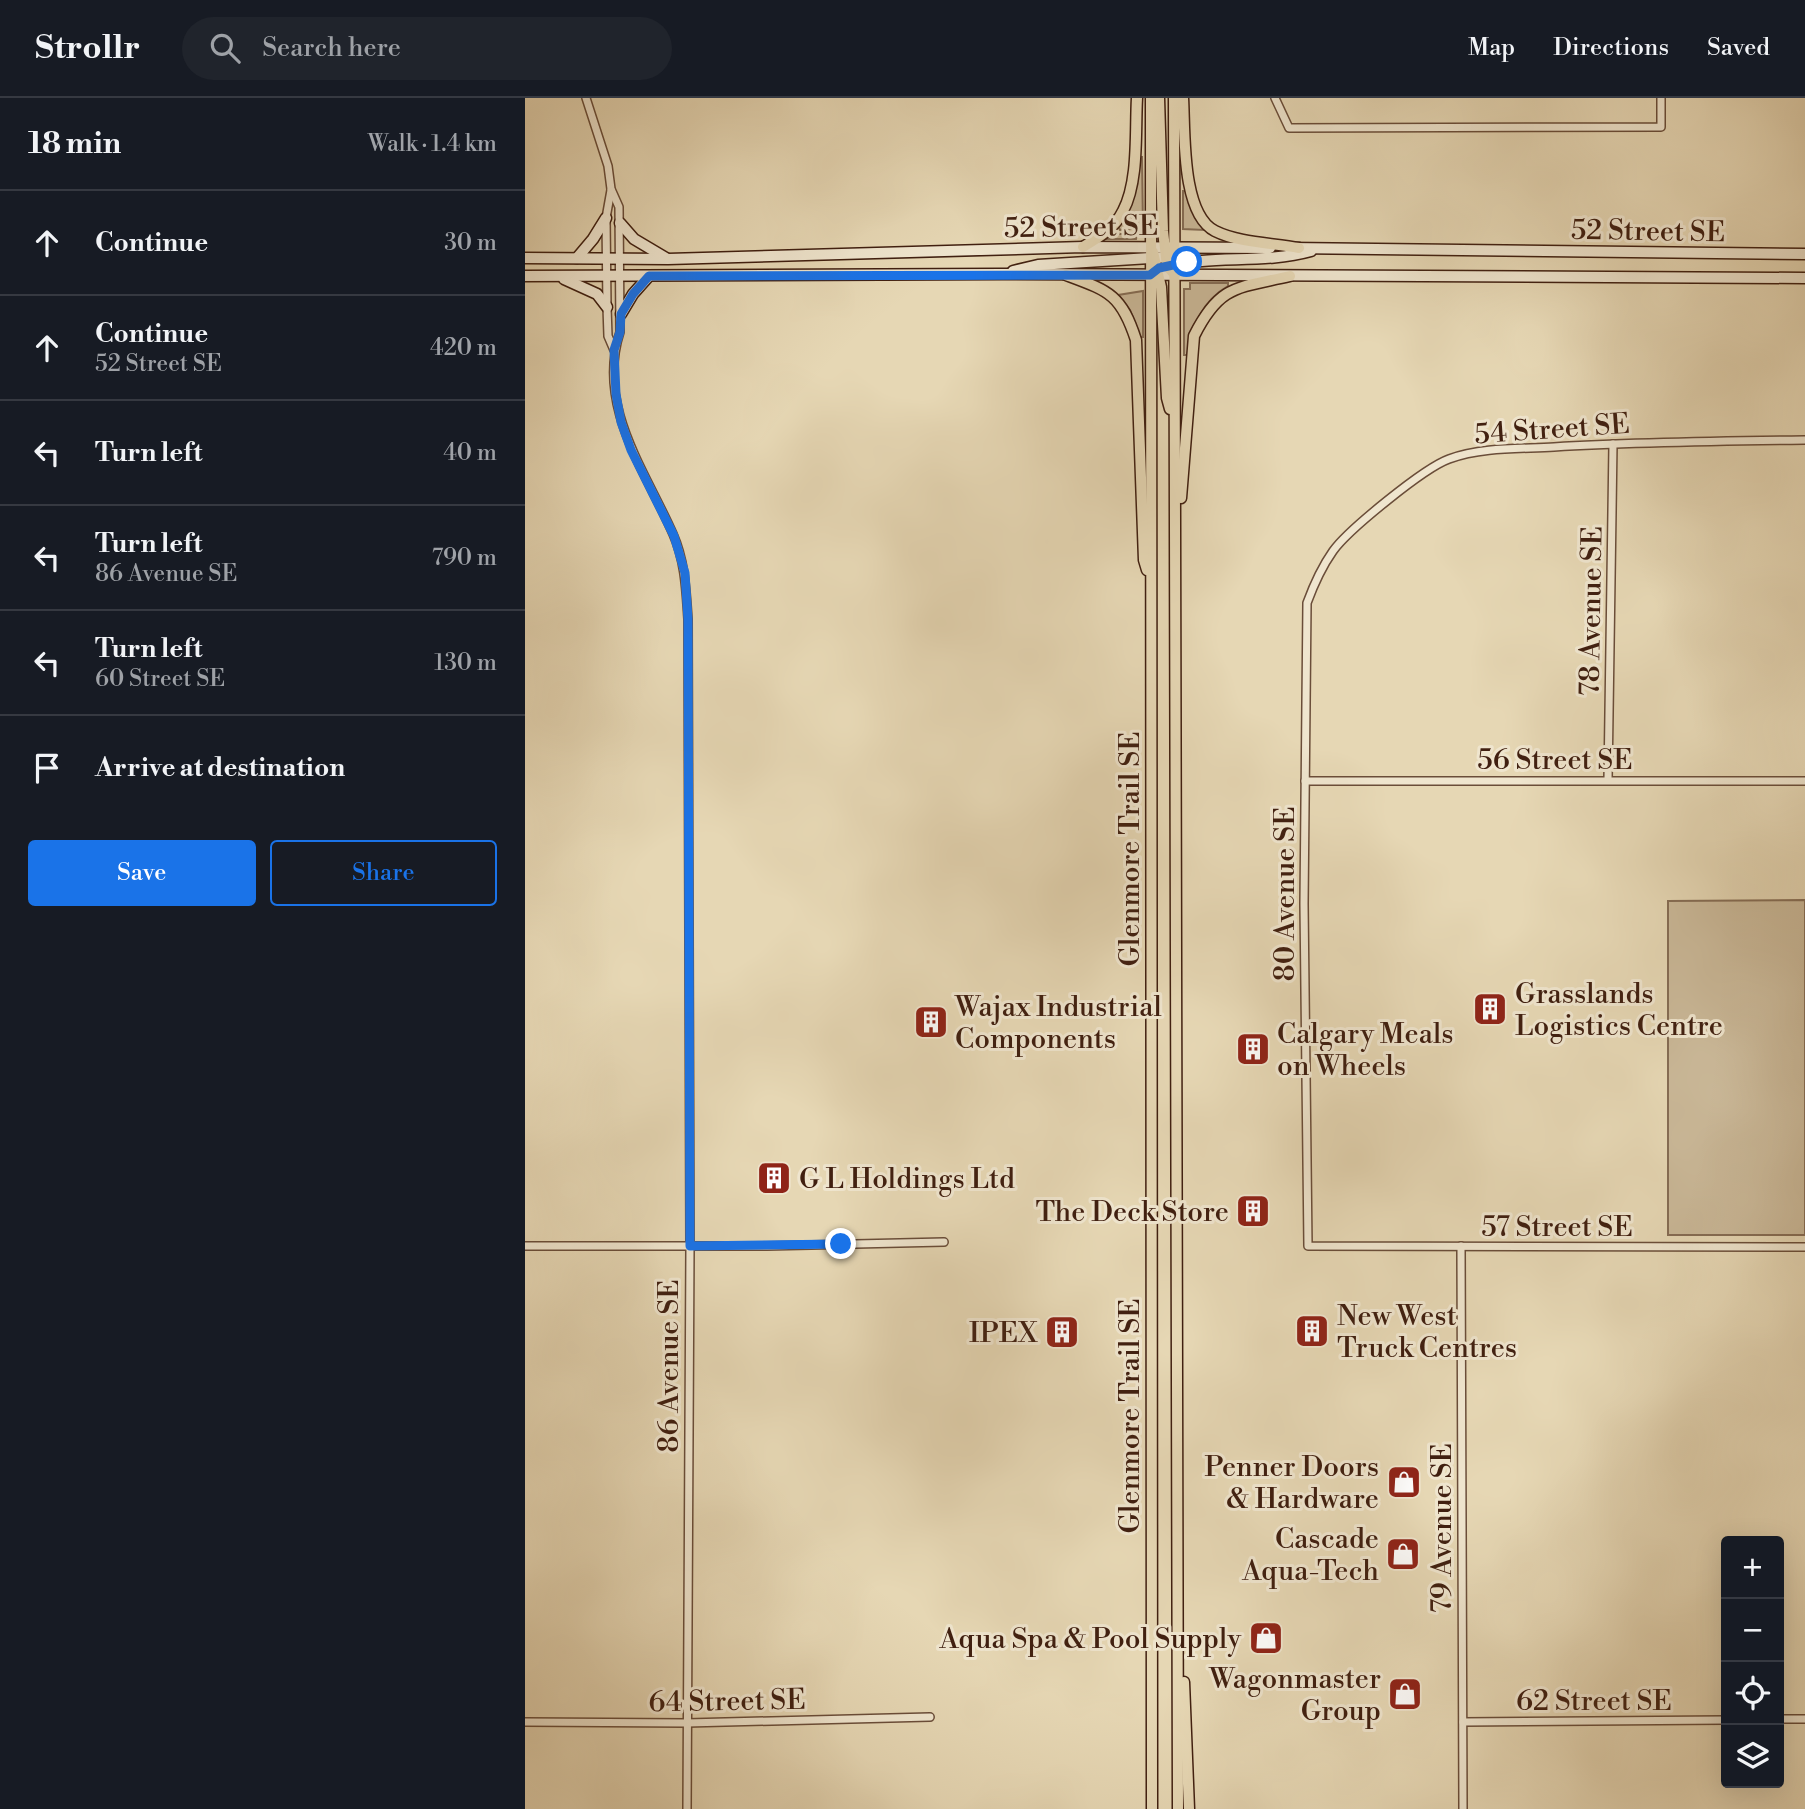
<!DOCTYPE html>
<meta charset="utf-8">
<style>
body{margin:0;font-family:"Libre Bodoni",serif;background:#20242c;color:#f1f3f6}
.controls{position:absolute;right:21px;bottom:21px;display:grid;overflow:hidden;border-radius:7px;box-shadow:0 7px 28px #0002}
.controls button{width:63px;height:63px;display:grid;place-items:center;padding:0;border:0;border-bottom:2px solid #363941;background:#171b24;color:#f1f3f6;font:35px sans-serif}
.stop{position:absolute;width:21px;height:21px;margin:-16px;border:5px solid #1a73e8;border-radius:50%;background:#fff}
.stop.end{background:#1a73e8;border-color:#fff;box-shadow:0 2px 7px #0008}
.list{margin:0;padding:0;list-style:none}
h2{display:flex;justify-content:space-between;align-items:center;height:91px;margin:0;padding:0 28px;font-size:30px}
h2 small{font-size:23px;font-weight:400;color:#9ea1a6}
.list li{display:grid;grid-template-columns:46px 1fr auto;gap:21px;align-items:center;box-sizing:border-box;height:105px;padding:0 28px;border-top:2px solid #363941}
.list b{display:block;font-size:26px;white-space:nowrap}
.list p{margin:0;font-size:23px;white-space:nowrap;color:#9ea1a6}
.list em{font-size:23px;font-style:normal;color:#9ea1a6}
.actions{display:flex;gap:14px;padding:21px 28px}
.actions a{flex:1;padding:16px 0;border:2px solid #1a73e8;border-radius:7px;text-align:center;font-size:24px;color:#1a73e8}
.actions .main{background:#1a73e8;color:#fff}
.icon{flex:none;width:38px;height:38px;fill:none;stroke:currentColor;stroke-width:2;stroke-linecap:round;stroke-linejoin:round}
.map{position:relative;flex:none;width:1280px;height:1711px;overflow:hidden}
header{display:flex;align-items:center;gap:42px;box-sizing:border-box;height:98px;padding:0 35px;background:#171b24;border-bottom:2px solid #363941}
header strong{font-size:33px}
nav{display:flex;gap:38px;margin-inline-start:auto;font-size:24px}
.search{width:490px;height:63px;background:#20242c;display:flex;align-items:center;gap:18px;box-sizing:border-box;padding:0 24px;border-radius:38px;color:#9ea1a6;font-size:26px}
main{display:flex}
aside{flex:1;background:#171b24}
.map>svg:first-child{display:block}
.green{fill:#cab898;stroke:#856c54;stroke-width:2}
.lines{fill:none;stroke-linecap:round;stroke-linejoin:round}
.minor-casing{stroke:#6a4d39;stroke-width:10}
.secondary-casing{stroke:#401f10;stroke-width:13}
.primary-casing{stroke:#401f10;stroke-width:13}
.minor{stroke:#efe5ce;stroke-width:7}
.secondary{stroke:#efe5ce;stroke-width:10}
.primary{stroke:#e6d7b4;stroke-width:10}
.route{stroke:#1a73e8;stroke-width:9}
.labels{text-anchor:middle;stroke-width:6;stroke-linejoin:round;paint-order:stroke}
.street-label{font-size:28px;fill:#401f10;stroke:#efe5ce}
.poi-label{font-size:28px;fill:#401f10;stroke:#efe5ce;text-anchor:end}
</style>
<header>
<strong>Strollr</strong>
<div class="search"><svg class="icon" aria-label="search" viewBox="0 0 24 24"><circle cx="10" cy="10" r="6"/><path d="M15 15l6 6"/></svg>Search here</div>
<nav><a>Map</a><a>Directions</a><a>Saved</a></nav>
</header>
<main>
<aside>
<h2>18 min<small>Walk · 1.4 km</small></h2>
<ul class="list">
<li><svg class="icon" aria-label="ahead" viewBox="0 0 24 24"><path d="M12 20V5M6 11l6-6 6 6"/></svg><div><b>Continue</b></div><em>30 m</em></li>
<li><svg class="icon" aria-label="ahead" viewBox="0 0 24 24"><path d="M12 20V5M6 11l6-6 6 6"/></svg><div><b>Continue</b><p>52 Street SE</p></div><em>420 m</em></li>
<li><svg class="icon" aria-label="left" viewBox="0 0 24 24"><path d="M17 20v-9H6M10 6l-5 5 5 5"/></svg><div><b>Turn left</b></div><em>40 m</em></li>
<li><svg class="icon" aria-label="left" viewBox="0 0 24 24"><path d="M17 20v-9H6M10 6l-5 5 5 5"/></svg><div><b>Turn left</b><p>86 Avenue SE</p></div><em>790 m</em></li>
<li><svg class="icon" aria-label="left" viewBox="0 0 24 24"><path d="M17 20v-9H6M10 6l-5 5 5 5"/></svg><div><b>Turn left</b><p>60 Street SE</p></div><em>130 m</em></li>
<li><svg class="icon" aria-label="arrive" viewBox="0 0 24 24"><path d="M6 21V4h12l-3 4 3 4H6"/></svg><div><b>Arrive at destination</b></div></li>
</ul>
<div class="actions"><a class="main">Save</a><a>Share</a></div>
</aside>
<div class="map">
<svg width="1280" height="1711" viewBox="0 0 1280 1711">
<rect width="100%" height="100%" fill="#e6d7b4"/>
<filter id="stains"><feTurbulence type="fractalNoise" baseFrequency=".00286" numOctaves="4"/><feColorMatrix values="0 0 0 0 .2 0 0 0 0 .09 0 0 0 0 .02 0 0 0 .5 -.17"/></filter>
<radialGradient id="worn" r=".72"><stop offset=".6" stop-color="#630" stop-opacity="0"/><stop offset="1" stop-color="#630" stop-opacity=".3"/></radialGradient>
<g class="green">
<polygon points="614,59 617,59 618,130 595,132 593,128"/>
<polygon points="658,93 662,93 675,126 679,132 658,131"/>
<polygon points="589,132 595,136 612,136 611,141 578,141"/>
<path d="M 665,185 L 703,185 L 703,188 C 675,204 669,228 662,257 L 659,257 L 659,191 L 665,191 Z"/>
<polygon points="618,193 618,239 615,239 605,212 593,197"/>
<polygon points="1280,802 1280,1137 1143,1137 1143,803"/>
</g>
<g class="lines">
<g class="minor-casing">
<g id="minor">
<path d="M 61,0 L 83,68 L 86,91 L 94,109 L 95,234 C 71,308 120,372 148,436 C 160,463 161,492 163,521 L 165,1148 L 162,1711"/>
<polyline points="750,0 764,30 1136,29 1136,0"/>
<polyline points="86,92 81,120 82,209 83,238 89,252"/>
<path d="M 1280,342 C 1196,343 1113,344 1029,349 C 995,351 957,349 924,361 C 899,370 823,432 808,453 C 796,470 789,486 782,505 L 779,806 L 783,1148 L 1280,1149"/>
<polyline points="1083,682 1088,346"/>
<polyline points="780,683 1280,683"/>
<polyline points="0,1148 242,1148 419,1144"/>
<polyline points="936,1148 938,1711"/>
<polyline points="1254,1621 1280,1621"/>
<polyline points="0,1624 162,1625 405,1619"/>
<polyline points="938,1624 1201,1622"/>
</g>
</g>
<g class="secondary-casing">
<g id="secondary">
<polyline points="95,125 109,141 141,160"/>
<polyline points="765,150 1280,156"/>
<polyline points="0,160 143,161 558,149 745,150"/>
<polyline points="52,160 68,141 81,120"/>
<path d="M 643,168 C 690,157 739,166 786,153"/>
<polyline points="488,173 513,167 641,159 647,153"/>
<polyline points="0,178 476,176 1280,180"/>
<polyline points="39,181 72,196 82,209"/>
<polyline points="96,216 108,196 124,178"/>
</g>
</g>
<g class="primary-casing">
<g id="primary">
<polyline points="626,0 627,1711"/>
<polyline points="634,0 638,133 642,168 650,177"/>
<polyline points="649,0 653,1711"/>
<path d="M 658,0 C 660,33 656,116 690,133 C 714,145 747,145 774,150"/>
<path d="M 558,149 C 573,140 590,130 598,113 C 614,83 610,34 612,0"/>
<polyline points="628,154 636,189 642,300 645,311"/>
<path d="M 541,177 C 584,193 596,196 611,242 L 619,462 L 622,472"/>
<path d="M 656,400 L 669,238 C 695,186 713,190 765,178"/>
<polyline points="659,1584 664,1711"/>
</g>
</g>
<use href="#minor" class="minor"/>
<use href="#secondary" class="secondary"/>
<use href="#primary" class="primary"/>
</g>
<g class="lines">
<polyline class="route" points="316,1146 165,1148 163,521 160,475 149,438 106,352 96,324 91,296 89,252 95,234 96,216 108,196 124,178 625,177 634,170 662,164"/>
</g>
<defs>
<g id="building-square" transform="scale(1.75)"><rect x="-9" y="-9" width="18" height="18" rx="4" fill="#8f2418" stroke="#efe5ce"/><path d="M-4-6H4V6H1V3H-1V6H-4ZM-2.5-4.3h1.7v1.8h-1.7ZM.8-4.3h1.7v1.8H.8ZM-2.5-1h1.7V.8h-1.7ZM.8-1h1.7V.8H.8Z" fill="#fff"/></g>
<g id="shop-square" transform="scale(1.75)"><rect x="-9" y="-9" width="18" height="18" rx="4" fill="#8f2418" stroke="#efe5ce"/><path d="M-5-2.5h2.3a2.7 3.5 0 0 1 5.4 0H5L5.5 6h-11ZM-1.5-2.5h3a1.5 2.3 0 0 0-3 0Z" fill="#fff"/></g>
</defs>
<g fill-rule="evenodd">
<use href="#building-square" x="965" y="911"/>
<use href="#building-square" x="406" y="924"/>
<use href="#building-square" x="728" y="951"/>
<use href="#building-square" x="249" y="1080"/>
<use href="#building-square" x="728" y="1113"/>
<use href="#building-square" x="787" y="1233"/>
<use href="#building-square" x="537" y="1234"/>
<use href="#shop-square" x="879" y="1384"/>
<use href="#shop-square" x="878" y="1456"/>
<use href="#shop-square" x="741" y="1540"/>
<use href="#shop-square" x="880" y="1596"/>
</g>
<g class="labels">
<g class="street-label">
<text transform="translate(556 128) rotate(-1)" y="10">52 Street SE</text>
<text transform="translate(1123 132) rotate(1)" y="10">52 Street SE</text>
<text transform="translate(1027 330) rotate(-4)" y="10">54 Street SE</text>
<text transform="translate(1065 513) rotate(-89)" y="10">78 Avenue SE</text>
<text x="1030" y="671">56 Street SE</text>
<text transform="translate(604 751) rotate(-90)" y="10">Glenmore Trail SE</text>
<text transform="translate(759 796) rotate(-90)" y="10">80 Avenue SE</text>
<text x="1032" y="1138">57 Street SE</text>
<text transform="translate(143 1268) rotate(-90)" y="10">86 Avenue SE</text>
<text transform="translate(604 1318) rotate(-90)" y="10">Glenmore Trail SE</text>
<text transform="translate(916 1430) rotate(-90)" y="10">79 Avenue SE</text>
<text transform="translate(202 1602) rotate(-1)" y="10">64 Street SE</text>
<text x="1069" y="1612">62 Street SE</text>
</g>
<g class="poi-label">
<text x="990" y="905" text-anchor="start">Grasslands<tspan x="990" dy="32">Logistics Centre</tspan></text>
<text x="430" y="918" text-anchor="start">Wajax Industrial<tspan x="430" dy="32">Components</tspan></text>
<text x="752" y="945" text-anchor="start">Calgary Meals<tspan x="752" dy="32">on Wheels</tspan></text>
<text x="274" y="1090" text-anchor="start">G L Holdings Ltd</text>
<text x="704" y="1123">The Deck Store</text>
<text x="812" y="1227" text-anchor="start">New West<tspan x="812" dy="32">Truck Centres</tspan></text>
<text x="512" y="1244">IPEX</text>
<text x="854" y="1378">Penner Doors<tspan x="854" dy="32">&amp; Hardware</tspan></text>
<text x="854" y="1450">Cascade<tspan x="854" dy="32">Aqua-Tech</tspan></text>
<text x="716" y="1550">Aqua Spa &amp; Pool Supply</text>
<text x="856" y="1590">Wagonmaster<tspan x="856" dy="32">Group</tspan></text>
</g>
</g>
<rect width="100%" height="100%" filter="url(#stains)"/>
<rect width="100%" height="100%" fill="url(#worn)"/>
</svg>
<div class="controls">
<button>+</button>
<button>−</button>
<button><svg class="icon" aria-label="locate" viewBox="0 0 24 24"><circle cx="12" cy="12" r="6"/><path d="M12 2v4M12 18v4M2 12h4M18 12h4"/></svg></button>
<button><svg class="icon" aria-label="layers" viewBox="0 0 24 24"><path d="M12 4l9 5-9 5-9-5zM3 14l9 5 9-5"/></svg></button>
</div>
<div class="stop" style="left:662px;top:164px"></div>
<div class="stop end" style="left:316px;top:1146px"></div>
</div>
</main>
